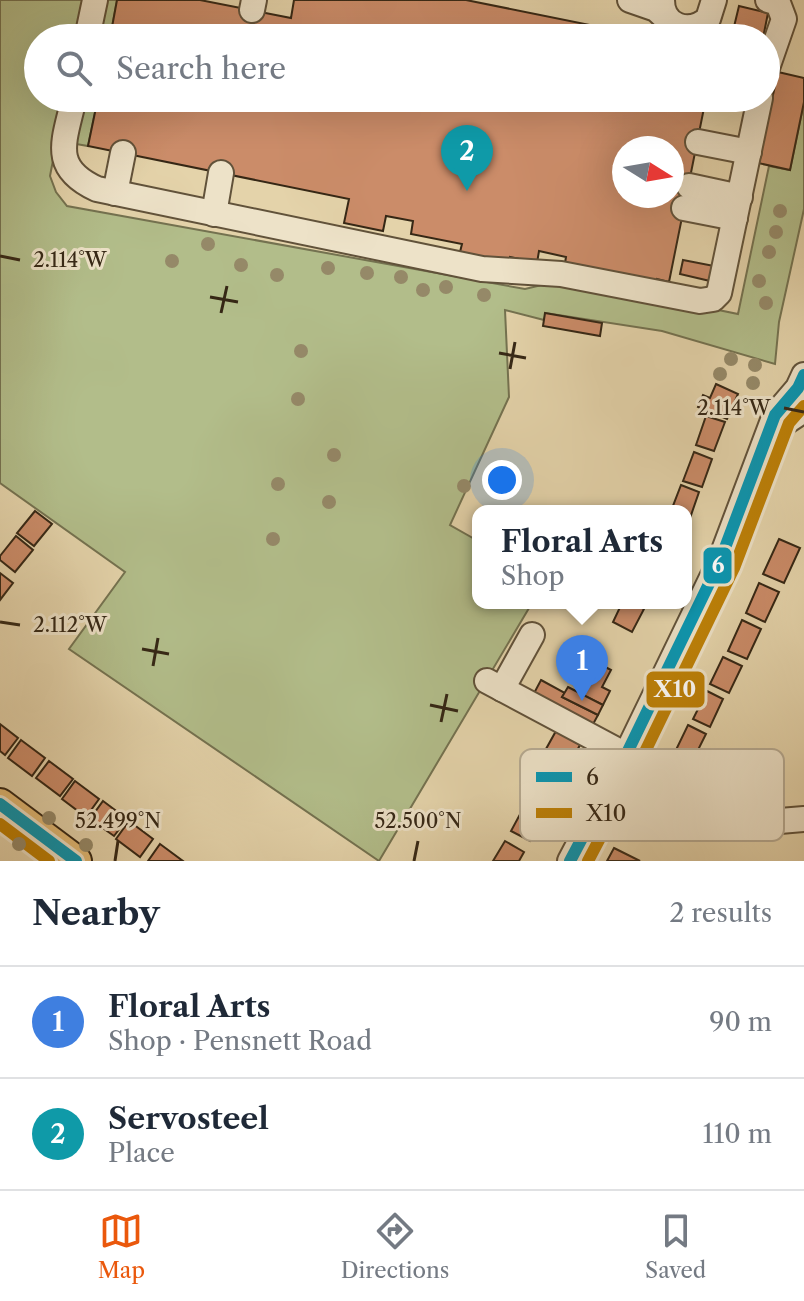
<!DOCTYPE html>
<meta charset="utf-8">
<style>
body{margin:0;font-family:"Libre Caslon Text",serif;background:#f2f2f3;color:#1f2937}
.compass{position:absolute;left:612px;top:136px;width:72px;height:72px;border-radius:50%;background:#fff;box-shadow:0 8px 32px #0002;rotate:101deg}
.you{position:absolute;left:502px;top:480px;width:28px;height:28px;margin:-20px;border:6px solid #fff;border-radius:50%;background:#1a73e8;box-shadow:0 0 0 12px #1a73e833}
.badge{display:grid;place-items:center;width:52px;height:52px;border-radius:50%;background:#ea580c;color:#fff;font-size:26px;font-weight:700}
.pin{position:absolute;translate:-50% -66px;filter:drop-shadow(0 2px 4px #0008)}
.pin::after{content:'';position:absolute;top:42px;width:28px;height:24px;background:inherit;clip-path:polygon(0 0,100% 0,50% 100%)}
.popup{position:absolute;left:472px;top:505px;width:220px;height:104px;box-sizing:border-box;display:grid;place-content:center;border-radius:16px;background:#fff;filter:drop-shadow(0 2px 6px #0005);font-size:26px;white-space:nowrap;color:#747a83}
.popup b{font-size:30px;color:#1f2937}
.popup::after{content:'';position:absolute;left:50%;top:100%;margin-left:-16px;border:16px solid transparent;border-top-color:#fff}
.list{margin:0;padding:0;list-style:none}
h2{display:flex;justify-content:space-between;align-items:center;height:104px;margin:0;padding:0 32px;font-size:34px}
h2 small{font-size:26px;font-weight:400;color:#747a83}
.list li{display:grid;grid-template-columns:52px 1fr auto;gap:24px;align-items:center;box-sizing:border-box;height:112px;padding:0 32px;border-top:2px solid #e0e1e3}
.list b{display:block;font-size:30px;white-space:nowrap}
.list p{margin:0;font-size:26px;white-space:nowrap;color:#747a83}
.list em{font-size:26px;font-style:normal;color:#747a83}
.icon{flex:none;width:44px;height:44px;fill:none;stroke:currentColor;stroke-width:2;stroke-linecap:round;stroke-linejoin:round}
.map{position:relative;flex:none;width:804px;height:861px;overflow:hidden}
.search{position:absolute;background:#fff;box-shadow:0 8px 32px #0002;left:24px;right:24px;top:24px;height:88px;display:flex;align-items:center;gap:20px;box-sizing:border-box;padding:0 28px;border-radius:44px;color:#747a83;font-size:30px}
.sheet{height:328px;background:#fff}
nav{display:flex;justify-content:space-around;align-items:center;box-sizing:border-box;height:112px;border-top:2px solid #e0e1e3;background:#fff;font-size:22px;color:#747a83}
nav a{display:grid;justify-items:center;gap:4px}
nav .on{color:#ea580c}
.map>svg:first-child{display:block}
.green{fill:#b2bd8a;stroke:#747250;stroke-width:2}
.building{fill:#cb8c69;stroke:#352715;stroke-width:2;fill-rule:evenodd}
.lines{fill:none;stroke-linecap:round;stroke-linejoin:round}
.minor-casing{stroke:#61523a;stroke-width:28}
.major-casing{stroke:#352715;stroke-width:34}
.minor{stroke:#ede2c8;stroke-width:24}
.major{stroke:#e2ba75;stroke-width:30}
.bus-1-casing{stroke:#ede2c8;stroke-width:18}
.bus-2-casing{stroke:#ede2c8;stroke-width:18}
.bus-1{stroke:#0896b2;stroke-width:12}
.bus-2{stroke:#bd8006;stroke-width:12}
.tree{fill:#958968}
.ticks{fill:none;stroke:#352715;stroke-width:3}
.key{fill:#ede2c8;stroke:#b6aa92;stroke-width:2}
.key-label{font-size:22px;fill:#352715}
.ticks-label{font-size:20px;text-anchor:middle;fill:#352715;stroke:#ede2c8;stroke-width:6;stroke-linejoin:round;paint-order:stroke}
.line-badge{stroke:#ede2c8;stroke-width:3}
.badge-label{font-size:22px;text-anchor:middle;font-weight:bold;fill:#fff}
</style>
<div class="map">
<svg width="804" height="861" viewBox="0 0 804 861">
<rect width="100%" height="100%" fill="#e4d3aa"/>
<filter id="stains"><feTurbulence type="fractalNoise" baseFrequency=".0025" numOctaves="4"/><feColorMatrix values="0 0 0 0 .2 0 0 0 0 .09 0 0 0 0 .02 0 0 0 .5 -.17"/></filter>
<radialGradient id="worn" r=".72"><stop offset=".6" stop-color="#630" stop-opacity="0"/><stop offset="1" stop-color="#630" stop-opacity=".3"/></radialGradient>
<g class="green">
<polygon points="0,0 86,0 78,38 38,38 38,98 65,98 50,176 56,192 67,206 525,289 567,279 738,314 769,166 790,170 804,102 804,209 779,322 775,364 662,331 546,313 544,320 505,310 509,397 450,525 478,541 478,603 532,603 379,861 69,649 125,572 0,483"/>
<polygon points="106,0 117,0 110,38 98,38"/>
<polygon points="85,98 98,98 88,146 76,144"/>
</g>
<g class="building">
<polygon points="117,0 200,0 291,18 294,0 466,0 654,38 110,38"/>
<polygon points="739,6 768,13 763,38 732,35"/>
<polygon points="778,72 804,78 804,102 790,170 758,163"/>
<path d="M 98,98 L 706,98 L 669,282 L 657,279 L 656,287 L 564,269 L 566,257 L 539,251 L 537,263 L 510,257 L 509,262 L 460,252 L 462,244 L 411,234 L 413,221 L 386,216 L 383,231 L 344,223 L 349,199 L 88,146 ZM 624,148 L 672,148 L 672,196 L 624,196 Z"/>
<polygon points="683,260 714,266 710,281 680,274"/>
<polygon points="545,313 602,323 600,336 543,326"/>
<polygon points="716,384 738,394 727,419 698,407 703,395 710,398"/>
<polygon points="706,416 725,422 714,451 696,445"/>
<polygon points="694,452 712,459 702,487 683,481"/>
<polygon points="681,485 699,492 689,521 686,520 686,511 671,511"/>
<polygon points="35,511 52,524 34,546 17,533"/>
<polygon points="16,536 33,550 15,572 0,560 0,556"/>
<polygon points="779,539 800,548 784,583 763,574"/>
<polygon points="0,573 13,583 0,600"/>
<polygon points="759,583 779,592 765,622 746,613"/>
<polygon points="622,603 632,603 644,609 632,632 613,622"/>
<polygon points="742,620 761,629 747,659 728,651"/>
<polygon points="723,657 742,666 729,693 710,684"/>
<polygon points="594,661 611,670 602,687 610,691 603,705 578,693"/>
<polygon points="541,680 565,693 562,697 598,715 591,728 532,697"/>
<polygon points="568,687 603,705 598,715 562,697"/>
<polygon points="707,691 723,699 710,727 693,719"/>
<polygon points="0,724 18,738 5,755 0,751"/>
<polygon points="688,725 706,734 692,762 674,754"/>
<polygon points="556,731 580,745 570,763 546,749"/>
<polygon points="21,740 45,758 32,776 8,758"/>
<polygon points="543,757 567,771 557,789 533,775"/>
<polygon points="49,761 73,779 60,796 36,778"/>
<polygon points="669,761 688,771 674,798 655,789"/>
<polygon points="75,781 99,799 86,817 62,799"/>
<polygon points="536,783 554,792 546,808 528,799"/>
<polygon points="103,801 127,819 114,836 90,819"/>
<polygon points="525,805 544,814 530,841 511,831"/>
<polygon points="129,821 153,839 140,857 116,839"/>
<polygon points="505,841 524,852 519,861 493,861"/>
<polygon points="160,844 183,861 148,861"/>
<polygon points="614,848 640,861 607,861"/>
</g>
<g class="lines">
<g class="minor-casing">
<g id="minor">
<polyline points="630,0 656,9 669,21"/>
<path d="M 662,0 C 662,27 689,35 708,19 L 714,0"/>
<polyline points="252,10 254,0"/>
<polyline points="87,38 95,0"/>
<polyline points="766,71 784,19 778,3 768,0"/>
<path d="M 74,98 C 65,140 49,167 97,189 L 482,269 L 561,274 L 700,301 L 713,299 L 719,293 L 760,98"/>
<polyline points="698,142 749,152"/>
<polyline points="689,186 740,197"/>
<polyline points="115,193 123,153"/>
<polyline points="684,208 735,218"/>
<polyline points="214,214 221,173"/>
<polyline points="772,431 804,410"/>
<polyline points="487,681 626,755"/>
<polyline points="502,689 532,635"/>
<polyline points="768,822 804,819"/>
<polyline points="570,861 626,755 720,561 775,415 798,388 804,375"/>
</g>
</g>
<g class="major-casing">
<polyline id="major" points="0,804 76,861"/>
</g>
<use href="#minor" class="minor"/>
<use href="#major" class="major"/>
<g class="bus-1-casing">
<g id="bus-1">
<polyline points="0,804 76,861"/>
<polyline points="570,861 626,755 720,561 775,415 798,388 804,375"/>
</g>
</g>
<g class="bus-2-casing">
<g id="bus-2">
<polyline points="0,824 49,861"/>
<polyline points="588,861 640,762 734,568 789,423 804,406"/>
</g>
</g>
<use href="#bus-1" class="bus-1"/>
<use href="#bus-2" class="bus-2"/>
</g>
<g class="tree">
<circle cx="780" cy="211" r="7"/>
<circle cx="776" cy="232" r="7"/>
<circle cx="208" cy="244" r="7"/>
<circle cx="769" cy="252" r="7"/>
<circle cx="172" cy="261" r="7"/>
<circle cx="241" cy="265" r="7"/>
<circle cx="328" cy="268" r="7"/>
<circle cx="367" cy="273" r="7"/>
<circle cx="277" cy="275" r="7"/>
<circle cx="401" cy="277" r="7"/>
<circle cx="759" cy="281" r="7"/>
<circle cx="446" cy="287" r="7"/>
<circle cx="423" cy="290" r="7"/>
<circle cx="484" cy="295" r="7"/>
<circle cx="766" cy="303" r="7"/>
<circle cx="301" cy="351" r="7"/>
<circle cx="731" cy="359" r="7"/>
<circle cx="755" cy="365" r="7"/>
<circle cx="720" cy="374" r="7"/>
<circle cx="753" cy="383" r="7"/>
<circle cx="298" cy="399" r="7"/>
<circle cx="334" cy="455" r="7"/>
<circle cx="503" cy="475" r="7"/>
<circle cx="278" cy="484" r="7"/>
<circle cx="464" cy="486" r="7"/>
<circle cx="329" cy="502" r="7"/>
<circle cx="273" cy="539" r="7"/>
<circle cx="49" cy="818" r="7"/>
<circle cx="19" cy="844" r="7"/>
<circle cx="86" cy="845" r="7"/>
</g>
<path class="ticks" d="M 0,256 L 20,260M 210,297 L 238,302M 221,313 L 227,286M 499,353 L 526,358M 510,369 L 515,342M 784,408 L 804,412M 0,622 L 20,625M 142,649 L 169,654M 153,666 L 158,638M 430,705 L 458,711M 441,722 L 447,694M 115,861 L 118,841M 414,861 L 418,841"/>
<rect x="520" y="749" width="264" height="92" rx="12" class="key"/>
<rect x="536" y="772" width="36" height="10" fill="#0896b2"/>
<rect x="536" y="808" width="36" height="10" fill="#bd8006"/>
<g class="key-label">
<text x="586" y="785">6</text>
<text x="586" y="821">X10</text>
</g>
<g class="ticks-label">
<text x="70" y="267">2.114°W</text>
<text x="734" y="415">2.114°W</text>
<text x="70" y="632">2.112°W</text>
<text x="118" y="828">52.499°N</text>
<text x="418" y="828">52.500°N</text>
</g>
<g class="line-badge">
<rect x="702" y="546" width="31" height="39" rx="8" fill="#0896b2"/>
<rect x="645" y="670" width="61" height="39" rx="8" fill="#bd8006"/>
</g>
<g class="badge-label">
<text x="718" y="573">6</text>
<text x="675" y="697">X10</text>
</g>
<rect width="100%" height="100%" filter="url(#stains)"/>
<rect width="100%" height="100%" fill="url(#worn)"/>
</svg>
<svg class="compass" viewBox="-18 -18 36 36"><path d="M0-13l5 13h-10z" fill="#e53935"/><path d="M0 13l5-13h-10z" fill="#747a83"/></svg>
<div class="you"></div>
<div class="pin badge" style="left:582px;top:701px;background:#3f7fe0">1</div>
<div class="popup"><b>Floral Arts</b>Shop</div>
<div class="pin badge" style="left:467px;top:191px;background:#0f9aa8">2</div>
<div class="search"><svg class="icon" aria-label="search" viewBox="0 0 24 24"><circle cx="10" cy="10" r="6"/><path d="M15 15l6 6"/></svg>Search here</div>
</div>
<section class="sheet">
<h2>Nearby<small>2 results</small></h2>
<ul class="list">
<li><span class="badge" style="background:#3f7fe0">1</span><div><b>Floral Arts</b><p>Shop · Pensnett Road</p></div><em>90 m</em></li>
<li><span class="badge" style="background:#0f9aa8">2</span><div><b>Servosteel</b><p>Place</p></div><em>110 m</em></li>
</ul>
</section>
<nav>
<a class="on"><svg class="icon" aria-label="map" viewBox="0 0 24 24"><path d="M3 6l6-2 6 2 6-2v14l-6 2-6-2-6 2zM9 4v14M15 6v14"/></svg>Map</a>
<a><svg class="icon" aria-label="directions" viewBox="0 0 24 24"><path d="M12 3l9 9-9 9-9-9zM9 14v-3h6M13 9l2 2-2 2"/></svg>Directions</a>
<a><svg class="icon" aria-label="saved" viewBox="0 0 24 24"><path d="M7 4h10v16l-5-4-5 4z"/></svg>Saved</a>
</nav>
